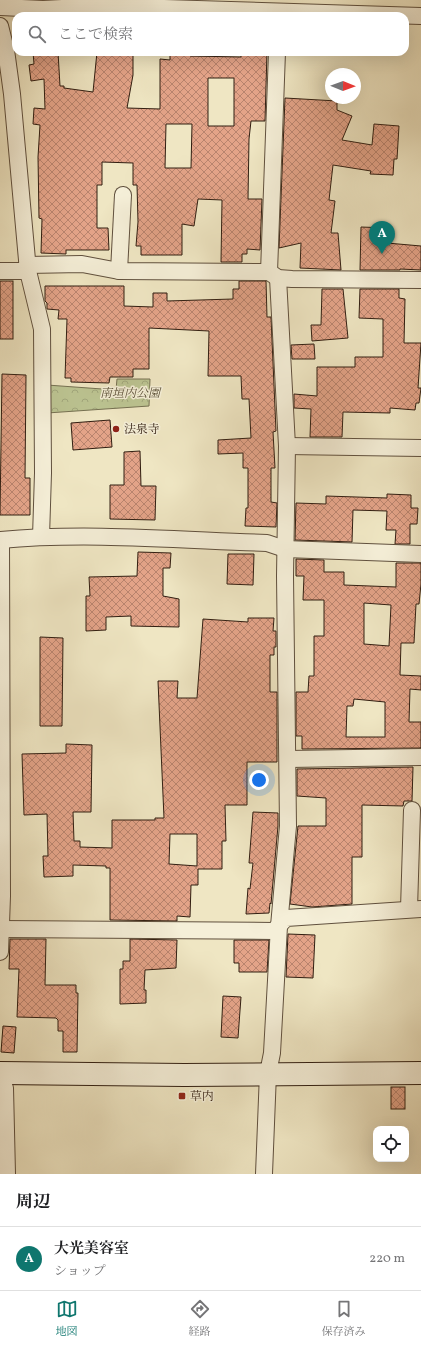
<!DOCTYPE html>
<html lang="ja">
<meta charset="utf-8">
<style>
body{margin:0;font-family:Vollkorn,"Noto Serif JP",serif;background:#f6f6f6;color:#202124}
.controls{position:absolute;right:12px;bottom:12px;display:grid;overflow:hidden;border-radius:8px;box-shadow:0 4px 16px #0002}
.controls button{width:36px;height:36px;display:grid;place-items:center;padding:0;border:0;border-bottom:1px solid #e0e0e0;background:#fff;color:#202124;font:20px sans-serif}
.compass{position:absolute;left:325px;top:68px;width:36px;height:36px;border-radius:50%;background:#fff;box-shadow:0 4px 16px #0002;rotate:91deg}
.you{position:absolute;left:259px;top:780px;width:14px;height:14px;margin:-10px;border:3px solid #fff;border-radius:50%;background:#1a73e8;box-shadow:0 0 0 6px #1a73e833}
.badge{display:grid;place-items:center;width:26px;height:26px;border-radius:50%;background:#0f766e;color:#fff;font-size:13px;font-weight:700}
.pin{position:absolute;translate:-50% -33px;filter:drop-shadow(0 1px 2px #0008)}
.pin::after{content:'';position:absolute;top:21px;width:14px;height:12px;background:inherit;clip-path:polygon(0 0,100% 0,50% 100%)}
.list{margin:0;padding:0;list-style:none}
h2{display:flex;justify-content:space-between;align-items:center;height:52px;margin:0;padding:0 16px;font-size:17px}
h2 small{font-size:13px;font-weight:400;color:#757577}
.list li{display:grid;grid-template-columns:26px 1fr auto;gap:12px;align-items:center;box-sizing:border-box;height:64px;padding:0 16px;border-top:1px solid #e0e0e0}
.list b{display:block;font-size:15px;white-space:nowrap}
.list p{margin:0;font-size:13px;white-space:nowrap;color:#757577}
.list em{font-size:13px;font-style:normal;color:#757577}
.icon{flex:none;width:22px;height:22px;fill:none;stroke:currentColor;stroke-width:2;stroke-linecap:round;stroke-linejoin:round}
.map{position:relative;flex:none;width:421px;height:1174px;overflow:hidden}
.search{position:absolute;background:#fff;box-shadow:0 4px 16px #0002;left:12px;right:12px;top:12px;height:44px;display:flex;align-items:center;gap:10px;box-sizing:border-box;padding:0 14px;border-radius:12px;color:#757577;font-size:15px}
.sheet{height:116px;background:#fff}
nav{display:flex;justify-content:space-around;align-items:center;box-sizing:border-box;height:56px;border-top:1px solid #e0e0e0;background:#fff;font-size:11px;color:#757577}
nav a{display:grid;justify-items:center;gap:2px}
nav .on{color:#0f766e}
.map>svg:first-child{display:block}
.park{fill:url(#park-crowns);stroke:#767152}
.building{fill:url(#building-cross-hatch);stroke:#311e11;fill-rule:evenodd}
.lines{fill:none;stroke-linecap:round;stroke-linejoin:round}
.street-casing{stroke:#60503e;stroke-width:18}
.secondary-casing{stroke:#311e11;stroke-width:24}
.street{stroke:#f5efd8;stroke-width:16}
.secondary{stroke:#f5efd8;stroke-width:22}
.poi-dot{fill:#8f2418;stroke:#f5efd8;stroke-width:1.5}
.labels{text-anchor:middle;stroke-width:3;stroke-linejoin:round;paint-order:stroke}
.park-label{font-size:12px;font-style:italic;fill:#5b5038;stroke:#f5efd8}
.poi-label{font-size:12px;fill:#311e11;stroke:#f5efd8;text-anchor:start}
</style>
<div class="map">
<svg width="421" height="1174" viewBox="0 0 421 1174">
<defs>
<pattern id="park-crowns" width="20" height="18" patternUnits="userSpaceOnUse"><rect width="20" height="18" fill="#bcc492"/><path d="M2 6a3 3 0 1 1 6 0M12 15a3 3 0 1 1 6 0" fill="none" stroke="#a2a87d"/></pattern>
<pattern id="building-cross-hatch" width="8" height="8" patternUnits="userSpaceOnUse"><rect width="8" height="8" fill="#e3a388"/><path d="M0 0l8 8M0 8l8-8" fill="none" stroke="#b9846e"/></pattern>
</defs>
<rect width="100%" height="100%" fill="#efe6c3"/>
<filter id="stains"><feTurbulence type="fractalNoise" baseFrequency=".005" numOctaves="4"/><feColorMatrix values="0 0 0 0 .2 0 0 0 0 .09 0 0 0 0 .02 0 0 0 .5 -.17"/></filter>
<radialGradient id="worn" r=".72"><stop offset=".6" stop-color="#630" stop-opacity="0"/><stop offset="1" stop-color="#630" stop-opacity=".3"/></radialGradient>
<polygon class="park" points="117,379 150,379 149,406 47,413 47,385 116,390"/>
<g class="building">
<path d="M 33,52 L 58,52 L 60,86 L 64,86 L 64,88 L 93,92 L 97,52 L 133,52 L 133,75 L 127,108 L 160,109 L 160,59 L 170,60 L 170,52 L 190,52 L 190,56 L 241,57 L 241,52 L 267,52 L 265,121 L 251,121 L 249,139 L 248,199 L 262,199 L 260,250 L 247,249 L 247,254 L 242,254 L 242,262 L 221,262 L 222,200 L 198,199 L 194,226 L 182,224 L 182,255 L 141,255 L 141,246 L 136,246 L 138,222 L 137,185 L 133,185 L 133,163 L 102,162 L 102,185 L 97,185 L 97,228 L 108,228 L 109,250 L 66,250 L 66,254 L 41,253 L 42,219 L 39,218 L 38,157 L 40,125 L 33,124 L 34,108 L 45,109 L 44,79 L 31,81 L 29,65 L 34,64 ZM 208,78 L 234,78 L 234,126 L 208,126 ZM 166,124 L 192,124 L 191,168 L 165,168 Z"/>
<polygon points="285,98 337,101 337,110 352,116 342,140 372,145 374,124 399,126 397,159 394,159 393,175 370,174 371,171 333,165 329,200 335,201 331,233 338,233 341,270 300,268 301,243 279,248"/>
<polygon points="361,227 388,228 387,243 421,246 421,270 400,269 400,270 360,270"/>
<rect x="0" y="281" width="13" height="58"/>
<polygon points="239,281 266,281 267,317 271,317 276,431 273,432 275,468 271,468 271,502 277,503 276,527 245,526 246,508 248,508 248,468 243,468 243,453 218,454 218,440 251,438 249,399 242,399 241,376 208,376 209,331 149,328 149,369 133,369 133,377 110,377 109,383 71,382 71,378 65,378 67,319 58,319 59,310 47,309 47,303 45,301 45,286 124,286 124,306 153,307 153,293 167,293 167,301 233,299 233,289 239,289"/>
<polygon points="322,289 343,289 348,338 312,341 311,325 321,325"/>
<polygon points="360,289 399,289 399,298 405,299 404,343 421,343 418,388 421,388 419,403 416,403 415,410 390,408 390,413 343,412 342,437 310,437 311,409 294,408 294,394 317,396 317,367 355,367 355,357 383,357 383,319 359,318"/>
<polygon points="314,344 315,359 292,359 291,345"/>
<polygon points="2,374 26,375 25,478 30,478 30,515 0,515"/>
<polygon points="110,420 112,447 73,450 71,423"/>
<polygon points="140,451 141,486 156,486 155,520 110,519 110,485 124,485 124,452"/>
<polygon points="387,494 411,495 411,508 418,508 417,524 410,524 410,544 395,544 396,530 386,530 387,511 353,510 352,542 295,540 296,503 326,504 326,496 387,498"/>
<polygon points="138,552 171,553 170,568 163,568 163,596 179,599 179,627 131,626 131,616 106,617 106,630 86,631 86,596 90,596 89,577 137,576"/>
<polygon points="228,554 254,554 253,585 227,584"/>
<path d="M 296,559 L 324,560 L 324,572 L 344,572 L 344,585 L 396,587 L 396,563 L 421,563 L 421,584 L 419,604 L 416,604 L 414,643 L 401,643 L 400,675 L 421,676 L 421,690 L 410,689 L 409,722 L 421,722 L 421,748 L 302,749 L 302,736 L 296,736 L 296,692 L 308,692 L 309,676 L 314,676 L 314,636 L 324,636 L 324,600 L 303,600 L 304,576 L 296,576 ZM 364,603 L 391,605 L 389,646 L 364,644 ZM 354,699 L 385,702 L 385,737 L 346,737 L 347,706 L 353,706 Z"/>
<path d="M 248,618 L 274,618 L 273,631 L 276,631 L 276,647 L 274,647 L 274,655 L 270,655 L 270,692 L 277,692 L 277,762 L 247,762 L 247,805 L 225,805 L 226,841 L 222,841 L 222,869 L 198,869 L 198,885 L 191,885 L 190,917 L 177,916 L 177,921 L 110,920 L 110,868 L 106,868 L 106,866 L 73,865 L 73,876 L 44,877 L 43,856 L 48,856 L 47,814 L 24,815 L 22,754 L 66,753 L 66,744 L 92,745 L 91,812 L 73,812 L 74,841 L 80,841 L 80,847 L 112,848 L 112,820 L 155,820 L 155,818 L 164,818 L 158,681 L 178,681 L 177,698 L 197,698 L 203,619 L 248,622 ZM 170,834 L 197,834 L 197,866 L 169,864 Z"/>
<polygon points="40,637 63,638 62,726 40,726"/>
<polygon points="413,767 412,801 404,801 403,806 362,805 362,857 352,857 352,904 312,907 290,904 298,826 326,826 326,798 297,796 297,769"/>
<polygon points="253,812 278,813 278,826 271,904 270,903 269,913 246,914 248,888 250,889 253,863 249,863"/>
<polygon points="288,934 315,935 313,978 286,977"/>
<polygon points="10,939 46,939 45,985 76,985 76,993 78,993 77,1052 63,1052 63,1031 58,1031 58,1020 56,1018 17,1017 19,969 9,969"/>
<polygon points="130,939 177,940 176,968 145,970 144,990 146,990 146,1003 120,1004 120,969 123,969 123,961 130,961"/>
<polygon points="234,940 269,940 267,972 239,972 239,963 234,963"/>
<polygon points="223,996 241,997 238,1038 221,1037"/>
<polygon points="3,1026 16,1027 14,1053 1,1052"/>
<rect x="391" y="1087" width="14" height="22"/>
</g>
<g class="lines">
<g class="street-casing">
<g id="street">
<polyline points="0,7 43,9 100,6 421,16"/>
<polyline points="0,26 6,50 12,94 28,271 42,329 43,473 41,537"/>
<polyline points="27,265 82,264 119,271 269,272 278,278 292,279 421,280"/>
<polyline points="0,271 28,271"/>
<polyline points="119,271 123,195"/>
<polyline points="269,272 277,52"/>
<polyline points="287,446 421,448"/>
<path d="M 0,540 C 86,532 180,540 267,543 L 285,549 L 421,554"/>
<polyline points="288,759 421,757"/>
<polyline points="409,909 412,810"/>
<polyline points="0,929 274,931 286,918 421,909"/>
<polyline points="0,952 2,896 1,540"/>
<polyline points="0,1080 5,1088 7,1174"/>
<polyline points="264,1174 268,1073 272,1053 279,926 288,826 285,576 287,446 278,278"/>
</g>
</g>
<g class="secondary-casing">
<polyline id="secondary" points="0,1073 184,1075 421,1073"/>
</g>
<use href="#street" class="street"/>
<use href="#secondary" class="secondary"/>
</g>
<g class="poi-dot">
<circle cx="116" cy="429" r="4"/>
<rect x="178" y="1092" width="8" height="8" rx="2"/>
</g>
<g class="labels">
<g class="park-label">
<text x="130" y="397">南垣内公園</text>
</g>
<g class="poi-label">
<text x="124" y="433">法泉寺</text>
<text x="190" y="1100">草内</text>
</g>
</g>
<rect width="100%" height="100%" filter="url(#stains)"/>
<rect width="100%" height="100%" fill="url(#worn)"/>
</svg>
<div class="controls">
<button><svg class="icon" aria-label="locate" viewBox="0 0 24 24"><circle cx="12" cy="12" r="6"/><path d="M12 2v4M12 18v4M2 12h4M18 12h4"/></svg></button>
</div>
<svg class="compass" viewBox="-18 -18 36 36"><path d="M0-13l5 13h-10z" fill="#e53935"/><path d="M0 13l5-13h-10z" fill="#757577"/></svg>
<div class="you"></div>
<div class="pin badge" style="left:382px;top:254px">A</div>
<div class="search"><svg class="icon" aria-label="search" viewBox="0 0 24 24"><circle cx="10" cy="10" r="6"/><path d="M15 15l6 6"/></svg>ここで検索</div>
</div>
<section class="sheet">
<h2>周辺<small></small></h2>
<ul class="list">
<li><span class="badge">A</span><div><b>大光美容室</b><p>ショップ</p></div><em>220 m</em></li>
</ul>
</section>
<nav>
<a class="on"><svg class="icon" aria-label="map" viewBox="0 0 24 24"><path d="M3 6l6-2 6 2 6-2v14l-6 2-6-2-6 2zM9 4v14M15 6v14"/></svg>地図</a>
<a><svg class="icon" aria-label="directions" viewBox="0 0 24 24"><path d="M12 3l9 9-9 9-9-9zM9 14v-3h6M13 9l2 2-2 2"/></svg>経路</a>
<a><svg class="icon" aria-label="saved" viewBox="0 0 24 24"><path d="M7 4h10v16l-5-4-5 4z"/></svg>保存済み</a>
</nav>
